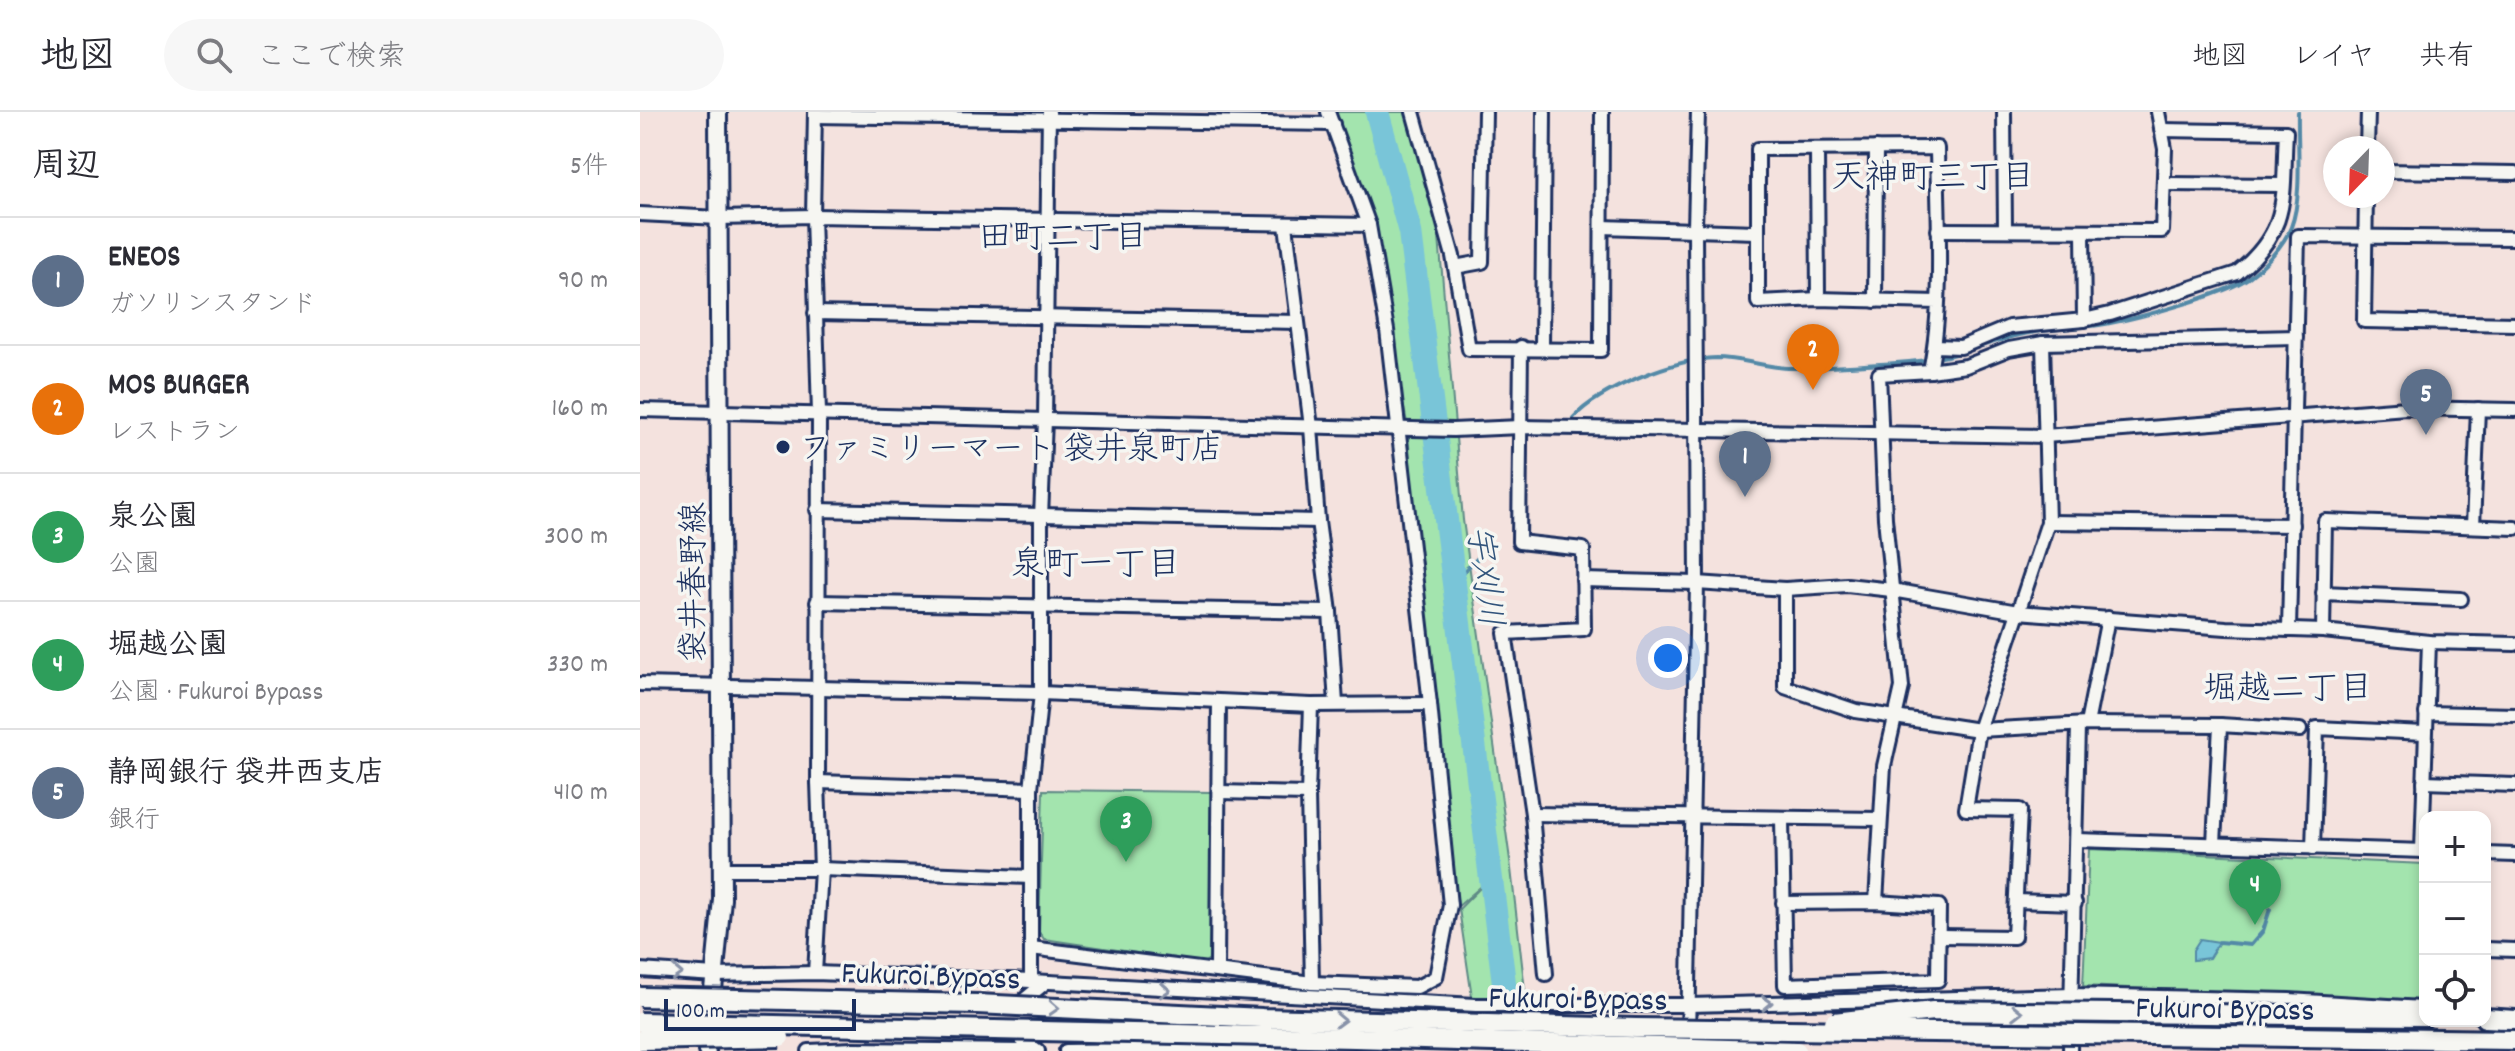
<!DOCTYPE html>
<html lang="ja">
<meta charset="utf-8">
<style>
body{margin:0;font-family:Dekko,"Klee One",sans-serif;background:#f7f7f7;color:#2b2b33}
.controls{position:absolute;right:24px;bottom:24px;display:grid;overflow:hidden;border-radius:16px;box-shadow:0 4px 12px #0003}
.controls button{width:72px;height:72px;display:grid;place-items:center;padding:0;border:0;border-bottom:2px solid #e1e1e2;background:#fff;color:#2b2b33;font:40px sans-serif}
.compass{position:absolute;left:1683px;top:24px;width:72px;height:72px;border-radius:50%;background:#fff;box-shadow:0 4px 12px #0003;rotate:203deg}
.scale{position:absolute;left:24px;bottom:20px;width:192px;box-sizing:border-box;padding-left:8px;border:4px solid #1b2f5e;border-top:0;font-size:22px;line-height:28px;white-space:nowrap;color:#1b2f5e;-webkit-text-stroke:6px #f6f6f2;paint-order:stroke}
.you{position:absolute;left:1028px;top:546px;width:28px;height:28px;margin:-20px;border:6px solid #fff;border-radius:50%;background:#1a73e8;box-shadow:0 0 0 12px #1a73e833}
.badge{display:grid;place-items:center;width:52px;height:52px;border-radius:50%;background:#1a73e8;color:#fff;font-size:26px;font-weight:700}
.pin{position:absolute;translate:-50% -66px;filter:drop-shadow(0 2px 4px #0008)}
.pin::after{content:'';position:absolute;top:42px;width:28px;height:24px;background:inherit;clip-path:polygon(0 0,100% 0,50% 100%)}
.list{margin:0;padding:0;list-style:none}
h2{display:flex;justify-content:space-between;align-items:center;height:104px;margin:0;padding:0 32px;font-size:34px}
h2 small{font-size:26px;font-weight:400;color:#7c7c81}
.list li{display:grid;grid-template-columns:52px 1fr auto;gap:24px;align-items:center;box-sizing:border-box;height:128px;padding:0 32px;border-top:2px solid #e1e1e2}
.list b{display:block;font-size:30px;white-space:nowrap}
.list p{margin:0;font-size:26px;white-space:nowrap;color:#7c7c81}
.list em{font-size:26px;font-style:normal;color:#7c7c81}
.icon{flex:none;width:44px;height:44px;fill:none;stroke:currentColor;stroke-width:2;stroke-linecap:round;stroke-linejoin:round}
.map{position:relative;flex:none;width:1875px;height:939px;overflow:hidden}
header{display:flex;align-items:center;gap:48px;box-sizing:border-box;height:112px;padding:0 40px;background:#fff;border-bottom:2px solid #e1e1e2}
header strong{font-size:38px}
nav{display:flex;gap:44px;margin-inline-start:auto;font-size:28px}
.search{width:560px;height:72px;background:#f7f7f7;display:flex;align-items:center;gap:20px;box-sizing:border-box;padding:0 28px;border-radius:44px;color:#7c7c81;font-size:30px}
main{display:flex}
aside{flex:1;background:#fff}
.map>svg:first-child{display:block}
.green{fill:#a3e4ae;stroke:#5f8a86;stroke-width:2}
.water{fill:#79c5d8;stroke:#5389a7;stroke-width:2}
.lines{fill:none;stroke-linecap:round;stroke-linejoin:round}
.stream{stroke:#5389a7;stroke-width:4}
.river{stroke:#79c5d8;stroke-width:24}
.minor-tunnel{stroke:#c9bec4;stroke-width:12;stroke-dasharray:12 6;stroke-linecap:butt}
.minor-casing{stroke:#1b2f5e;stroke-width:18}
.major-casing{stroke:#1b2f5e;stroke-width:22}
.highway-casing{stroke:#1b2f5e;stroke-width:24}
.minor{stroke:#f6f6f2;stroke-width:12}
.major{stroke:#f6f6f2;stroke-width:16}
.highway{stroke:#f6f6f2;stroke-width:18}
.highway-bridge-casing{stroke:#1b2f5e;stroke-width:24;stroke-linecap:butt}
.highway-bridge{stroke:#f6f6f2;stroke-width:18}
.oneway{stroke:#8892a8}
.poi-dot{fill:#1b2f5e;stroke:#f6f6f2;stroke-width:3}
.labels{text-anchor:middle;stroke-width:7;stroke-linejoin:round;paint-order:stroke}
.poi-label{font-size:32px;fill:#1b2f5e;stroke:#f6f6f2;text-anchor:start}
.street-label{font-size:32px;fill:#1b2f5e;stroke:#f6f6f2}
.neighbourhood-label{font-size:34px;fill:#1b2f5e;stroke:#f6f6f2}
.water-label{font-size:34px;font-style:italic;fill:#32547c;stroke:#f6f6f2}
</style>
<header>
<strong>地図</strong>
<div class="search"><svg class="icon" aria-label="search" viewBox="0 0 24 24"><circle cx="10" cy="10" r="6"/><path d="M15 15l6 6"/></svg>ここで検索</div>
<nav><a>地図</a><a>レイヤ</a><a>共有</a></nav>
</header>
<main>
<aside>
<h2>周辺<small>5件</small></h2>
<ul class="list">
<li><span class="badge" style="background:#5c6f8a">1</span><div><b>ENEOS</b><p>ガソリンスタンド</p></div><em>90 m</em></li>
<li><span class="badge" style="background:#e8710a">2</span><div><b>MOS BURGER</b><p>レストラン</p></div><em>160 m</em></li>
<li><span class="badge" style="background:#2e9e5b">3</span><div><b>泉公園</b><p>公園</p></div><em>300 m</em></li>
<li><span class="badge" style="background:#2e9e5b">4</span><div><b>堀越公園</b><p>公園 · Fukuroi Bypass</p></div><em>330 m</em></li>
<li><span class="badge" style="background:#5c6f8a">5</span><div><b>静岡銀行 袋井西支店</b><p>銀行</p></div><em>410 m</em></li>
</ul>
</aside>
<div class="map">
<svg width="1875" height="939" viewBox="0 0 1875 939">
<rect width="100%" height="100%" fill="#f4e2de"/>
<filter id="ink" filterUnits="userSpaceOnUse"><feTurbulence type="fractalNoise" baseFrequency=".0125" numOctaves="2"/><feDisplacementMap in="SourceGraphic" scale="16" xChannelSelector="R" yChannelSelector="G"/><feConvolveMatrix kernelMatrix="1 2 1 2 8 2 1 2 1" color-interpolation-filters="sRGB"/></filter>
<g filter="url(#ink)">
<g class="green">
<polygon points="690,0 766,0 795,78 823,408 870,748 892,939 840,939 819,797 845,771 808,803 779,504 768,316 729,113"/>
<polygon points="403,678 573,680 569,847 564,851 404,827 399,820"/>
<polygon points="1449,737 1785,752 1785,889 1443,874"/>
</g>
<polygon class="water" points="1560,827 1579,830 1569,846 1553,848 1553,838"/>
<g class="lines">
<g class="stream">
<path d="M 933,306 C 961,276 1034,247 1076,246 C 1100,246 1124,255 1148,256 C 1188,256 1229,253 1269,250 C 1311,247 1336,234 1375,224 C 1401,217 1431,217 1459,213 C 1492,208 1582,184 1608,166 C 1624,154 1644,133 1651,115 C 1663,84 1657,33 1658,0"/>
<polyline points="813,469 839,445"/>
<polyline points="1579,830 1611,833 1623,819 1630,797"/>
</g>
<polyline class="river" points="737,0 770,120 872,935"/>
<polyline class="minor-tunnel" points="776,939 777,875"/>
<g class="minor-casing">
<g id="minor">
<polyline points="175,0 173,104 179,301 178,670 181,757 175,861"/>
<polyline points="773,0 813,144 829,237 961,238 962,0"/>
<polyline points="1364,0 1365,117"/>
<polyline points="175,4 693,12"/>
<polyline points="1727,36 1728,0"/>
<polyline points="1177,38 1178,187"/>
<polyline points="1743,59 1875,61"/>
<polyline points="1524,72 1643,73"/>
<polyline points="1726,84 1724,209 1875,212"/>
<polyline points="0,102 79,106 173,104 729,113"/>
<polyline points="646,113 671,315 678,409 690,500 696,592"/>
<polyline points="962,115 1116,120"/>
<polyline points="1298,118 1522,119 1525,37 1518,0"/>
<polyline points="815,155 842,150 845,0"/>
<polyline points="1235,189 1236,36"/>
<polyline points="175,201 657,210"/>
<path d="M 1444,208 L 1470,202 L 1597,161 C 1652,117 1642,83 1646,20 L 1521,18"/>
<polyline points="1295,234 1321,235 1369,215 1444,208 1443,119"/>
<polyline points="881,235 879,430 943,437 944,517 865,521 892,702 906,862"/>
<polyline points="902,236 904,0"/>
<path d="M 1290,259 C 1304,189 1298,108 1297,36 L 1118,37 L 1118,190 L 1178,187 L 1297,190"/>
<polyline points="0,298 813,318 880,315 1405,324 1766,296 1875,298"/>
<polyline points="177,398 678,409"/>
<polyline points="1408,410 1652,413"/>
<polyline points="1833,414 1838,297"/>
<polyline points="943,468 1057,471 1145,477 1207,473 1252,478 1378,500 1586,516 1683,519 1789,530 1875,532"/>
<polyline points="1145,477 1145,575 1216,599 1339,618 1447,612 1580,613 1660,618"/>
<polyline points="1683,481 1821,487"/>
<polyline points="177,490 690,500"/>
<polyline points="1649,518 1658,124 1875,126"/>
<polyline points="1683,519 1685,409 1875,416"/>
<polyline points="0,572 401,581 671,593 790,592"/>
<polyline points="671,593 668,682 672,871"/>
<polyline points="1786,601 1875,603"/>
<polyline points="1447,612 1468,506"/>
<polyline points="178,670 391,677"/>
<polyline points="1784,670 1875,673"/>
<polyline points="580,680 668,682"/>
<polyline points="892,702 1239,707"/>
<polyline points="1142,707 1145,873 1298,868 1299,794 1236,790 1143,791"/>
<polyline points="1437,728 1785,739"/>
<polyline points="1574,732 1580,613"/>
<polyline points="1673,736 1677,616 1785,621"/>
<polyline points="1782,739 1789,530"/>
<polyline points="1845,742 1875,743"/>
<polyline points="82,757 181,757 390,765"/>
<polyline points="1377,789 1435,791"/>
<polyline points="1236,790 1244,654 1262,575 1245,406 1239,262 1290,259 1326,254 1369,237 1403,231 1656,225"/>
<polyline points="1300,824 1374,825 1380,698 1326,697 1339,618 1408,410 1403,231"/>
<polyline points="391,836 672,871 777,875 796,865 810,793 790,592 747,218 729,113 688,0"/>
<polyline points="1845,837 1875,838"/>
<polyline points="0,858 75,863 175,861 391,869 836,893 1049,893 1433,883 1649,888 1782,896"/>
<polyline points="577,858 579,590"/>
<polyline points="391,869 391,677 401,581 401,405 405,308 409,0"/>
<polyline points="384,888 406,870"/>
<polyline points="1048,924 1057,471 1055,116 1058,0"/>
<polyline points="381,927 398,939"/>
<polyline points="169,939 213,937 384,939"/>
<polyline points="426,939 614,936 722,939"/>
<polyline points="1430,939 1438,614"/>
</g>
</g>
<g class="major-casing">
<polyline id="major" points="67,939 82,787 78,0"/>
</g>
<g class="highway-casing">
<g id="highway">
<polyline points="1668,903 1785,904"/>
<polyline points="1845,906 1875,908"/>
</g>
</g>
<use href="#minor" class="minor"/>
<use href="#major" class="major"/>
<use href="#highway" class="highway"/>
<g class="highway-bridge-casing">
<g id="highway-bridge">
<polyline points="0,885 337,892 622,906 996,916 1875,928"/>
<polyline points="0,910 715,926 1157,939"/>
<polyline points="1194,910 1293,899 1668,903"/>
<polyline points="0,928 140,925"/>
</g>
</g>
<use href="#highway-bridge" class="highway-bridge"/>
</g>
<defs><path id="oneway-chevron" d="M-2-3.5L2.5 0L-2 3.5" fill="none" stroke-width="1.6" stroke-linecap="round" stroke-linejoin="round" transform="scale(2)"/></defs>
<g class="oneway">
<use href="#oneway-chevron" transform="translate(37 861) rotate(3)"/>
<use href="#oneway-chevron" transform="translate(525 878) rotate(3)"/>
<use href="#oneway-chevron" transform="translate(1127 891) rotate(-2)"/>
<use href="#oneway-chevron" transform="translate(414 896) rotate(3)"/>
<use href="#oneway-chevron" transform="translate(1377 900) rotate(1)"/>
<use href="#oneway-chevron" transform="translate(700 908) rotate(2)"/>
</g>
</g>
<circle class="poi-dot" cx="143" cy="335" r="8"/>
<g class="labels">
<g class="poi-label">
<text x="159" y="346">ファミリーマート 袋井泉町店</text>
</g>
<g class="street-label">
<text transform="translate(52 470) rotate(-90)" y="11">袋井春野線</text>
<text transform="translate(291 862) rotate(2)" y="11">Fukuroi Bypass</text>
<text transform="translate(938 885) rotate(1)" y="11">Fukuroi Bypass</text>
<text transform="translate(1585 895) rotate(1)" y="11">Fukuroi Bypass</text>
</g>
<g class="neighbourhood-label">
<text x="1293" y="75">天神町三丁目</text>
<text x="423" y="135">田町二丁目</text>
<text x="456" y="462">泉町一丁目</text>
<text x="1648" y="586">堀越二丁目</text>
</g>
<g class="water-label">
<text transform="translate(847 464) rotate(83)" y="12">宇刈川</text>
</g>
</g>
</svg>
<div class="controls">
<button>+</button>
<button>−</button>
<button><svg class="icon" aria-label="locate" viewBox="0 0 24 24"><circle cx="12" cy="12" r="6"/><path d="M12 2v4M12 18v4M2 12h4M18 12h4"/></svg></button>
</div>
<svg class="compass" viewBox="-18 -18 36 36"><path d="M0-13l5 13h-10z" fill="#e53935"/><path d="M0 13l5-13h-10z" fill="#7c7c81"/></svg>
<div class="scale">100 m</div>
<div class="you"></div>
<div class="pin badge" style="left:1105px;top:385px;background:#5c6f8a">1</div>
<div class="pin badge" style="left:1173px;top:278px;background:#e8710a">2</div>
<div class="pin badge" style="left:486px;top:750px;background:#2e9e5b">3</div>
<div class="pin badge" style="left:1615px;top:813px;background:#2e9e5b">4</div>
<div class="pin badge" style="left:1786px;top:323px;background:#5c6f8a">5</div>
</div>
</main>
